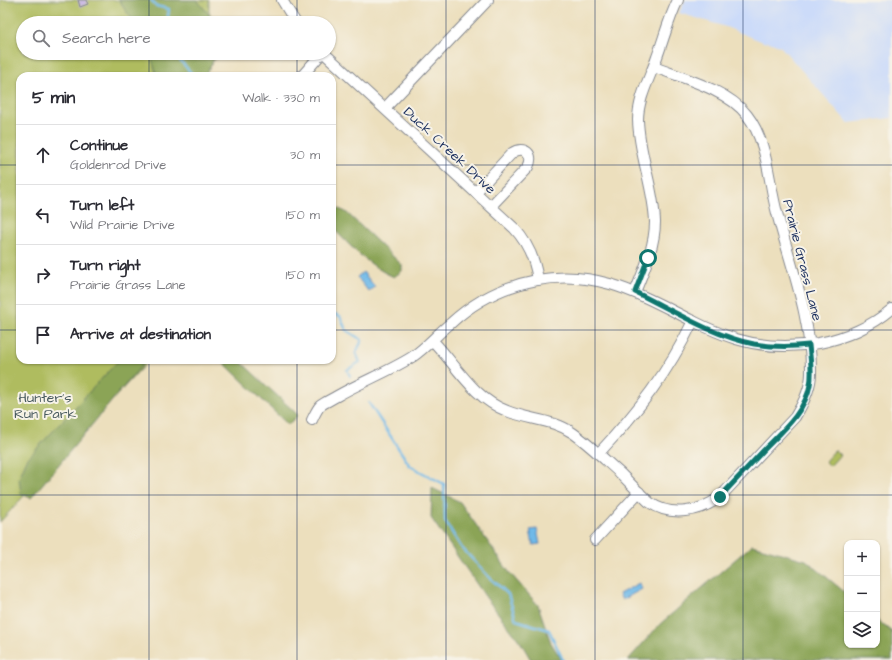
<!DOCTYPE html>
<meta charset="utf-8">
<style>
body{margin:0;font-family:"Architects Daughter",sans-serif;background:#f7f7f7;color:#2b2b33}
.controls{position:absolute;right:12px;bottom:12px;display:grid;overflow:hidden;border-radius:8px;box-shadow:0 1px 3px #0004}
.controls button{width:36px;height:36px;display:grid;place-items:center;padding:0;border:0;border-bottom:1px solid #e1e1e2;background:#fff;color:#2b2b33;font:20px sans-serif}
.stop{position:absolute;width:12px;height:12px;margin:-9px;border:3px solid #0f766e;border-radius:50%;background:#fff}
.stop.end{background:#0f766e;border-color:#fff;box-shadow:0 1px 4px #0008}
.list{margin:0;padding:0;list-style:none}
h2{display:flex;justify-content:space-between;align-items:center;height:52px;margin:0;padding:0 16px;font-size:17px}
h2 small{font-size:13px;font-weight:400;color:#7c7c81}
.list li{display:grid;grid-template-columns:26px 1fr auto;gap:12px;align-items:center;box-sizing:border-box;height:60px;padding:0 16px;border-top:1px solid #e1e1e2}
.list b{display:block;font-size:15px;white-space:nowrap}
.list p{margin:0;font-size:13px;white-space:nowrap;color:#7c7c81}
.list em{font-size:13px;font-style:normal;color:#7c7c81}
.icon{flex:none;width:22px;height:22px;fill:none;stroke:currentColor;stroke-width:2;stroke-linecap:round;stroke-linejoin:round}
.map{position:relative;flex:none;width:892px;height:660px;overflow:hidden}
.search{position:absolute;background:#fff;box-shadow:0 1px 3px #0004;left:16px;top:16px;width:320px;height:44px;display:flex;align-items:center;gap:10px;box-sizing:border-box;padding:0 14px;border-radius:22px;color:#7c7c81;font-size:15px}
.panel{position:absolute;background:#fff;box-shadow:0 1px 3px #0004;left:16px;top:72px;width:320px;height:292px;border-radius:12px}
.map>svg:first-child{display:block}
.built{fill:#ccdbf9}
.green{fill:#afbc5f;stroke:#65765e}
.forest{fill:#8ba456;stroke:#536a5a}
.water{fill:#70b9e8;stroke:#4674a3}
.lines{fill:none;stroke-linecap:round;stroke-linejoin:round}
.stream{stroke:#70b9e8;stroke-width:2.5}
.building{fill:#bda8e0}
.minor-casing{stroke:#84878e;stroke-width:12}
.minor{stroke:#fff;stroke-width:10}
.route{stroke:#0f766e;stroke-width:5}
.grid{fill:none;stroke:#1b2f5e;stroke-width:1;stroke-opacity:0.55}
.labels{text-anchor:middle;stroke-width:4;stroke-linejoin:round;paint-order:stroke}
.street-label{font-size:14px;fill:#1b2f5e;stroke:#f7f3e8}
.park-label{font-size:14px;fill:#47595e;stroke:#f7f3e8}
</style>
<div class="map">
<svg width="892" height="660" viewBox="0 0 892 660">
<rect width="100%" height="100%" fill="#f7f3e8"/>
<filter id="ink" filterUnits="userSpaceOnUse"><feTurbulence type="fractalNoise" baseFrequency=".025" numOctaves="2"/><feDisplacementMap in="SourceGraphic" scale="8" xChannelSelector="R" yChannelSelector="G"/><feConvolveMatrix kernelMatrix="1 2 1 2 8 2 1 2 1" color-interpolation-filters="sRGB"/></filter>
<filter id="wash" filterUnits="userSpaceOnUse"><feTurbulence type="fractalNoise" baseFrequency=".012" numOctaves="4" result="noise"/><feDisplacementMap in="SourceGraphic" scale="16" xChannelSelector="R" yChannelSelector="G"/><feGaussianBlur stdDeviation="0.9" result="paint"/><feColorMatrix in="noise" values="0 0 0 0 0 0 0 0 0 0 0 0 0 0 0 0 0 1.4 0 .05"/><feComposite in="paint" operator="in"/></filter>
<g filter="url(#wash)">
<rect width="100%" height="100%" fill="#ecdfbd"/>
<polygon class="built" points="685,0 892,0 892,118 848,123 781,47 767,41 766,43 726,27 679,13"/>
<g class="green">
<polygon points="0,0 209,0 209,12 215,23 23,23 23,53 222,53 197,76 20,76 20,360 149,360 0,522"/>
<polygon points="835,450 840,455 830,466 825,461"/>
</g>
<g class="forest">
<polygon points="119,0 197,0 216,23 135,23 125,10"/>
<polygon points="150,53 217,53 205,76 157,76"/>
<path d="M 332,206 L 346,212 L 402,265 L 402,271 L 394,277 C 371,268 349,245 332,227 Z"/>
<polygon points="119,360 146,360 31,498 21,494 19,478 27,459"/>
<polygon points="221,360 239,360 298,415 288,425"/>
<polygon points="432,488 460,502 509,572 538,605 551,643 562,660 531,660 521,643 487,599 431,518"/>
<polygon points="752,545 806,560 847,594 847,645 877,645 877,620 892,632 892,660 628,660 660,624"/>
</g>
<g class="water">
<polygon points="363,272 375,287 369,292 357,277"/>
<polygon points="537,529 540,544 533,545 530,530"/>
<polygon points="639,583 642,589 622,600 619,594"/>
</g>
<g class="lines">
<g class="stream">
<polyline points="151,0 156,6 169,9 167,23"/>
<polyline points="168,53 177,57 194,76"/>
<polyline points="332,313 340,316 346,330 362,340 356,353 360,362 347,370 350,376"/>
<polyline points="369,403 410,466 444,484 445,521 461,547 490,578 508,594 516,620 549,630 563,660"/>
</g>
</g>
<g id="blocks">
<polygon class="building" points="78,0 86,0 88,4 80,7"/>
</g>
</g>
<g filter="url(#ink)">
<use href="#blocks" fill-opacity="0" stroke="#84878e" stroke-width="1"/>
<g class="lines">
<g class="minor-casing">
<g id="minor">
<polyline points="282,0 296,23"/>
<path d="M 324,53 L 514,228 C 528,243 535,259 538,280"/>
<polyline points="302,76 322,53"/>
<polyline points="385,108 488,0"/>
<path d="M 476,192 L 512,153 C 524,145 535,154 528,167 L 491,206"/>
<path d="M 635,292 C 644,270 655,246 655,222 C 654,188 639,155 638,120 C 638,98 650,78 657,57 C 664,38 669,18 678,0"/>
<path d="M 433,341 C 456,365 474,399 507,411 C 529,420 553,419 573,433 C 590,445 605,460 621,474 C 630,483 639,493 649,502 C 671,518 700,512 720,497 L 795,417 C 803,404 811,389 811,373 C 812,319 790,264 777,213 C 768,180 768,142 747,115 C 728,90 683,78 654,67"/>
<path d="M 312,420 C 314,416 317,409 320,406 C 325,402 332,399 337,396 C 361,382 388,372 412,357 C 427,347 437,334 451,323 C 475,301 505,286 537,280 C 597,269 639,294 691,320 C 705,327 720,334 736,339 C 763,347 791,348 819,343 C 845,338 872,326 892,309"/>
<path d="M 599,453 C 638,411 668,373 693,321"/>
<polyline points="595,540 639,492"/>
</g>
</g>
<use href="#minor" class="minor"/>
</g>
</g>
<g class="lines" filter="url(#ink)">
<path class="route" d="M 648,258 L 635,292 C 672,310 713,336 754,344 C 772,347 791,347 809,345 C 810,358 813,372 810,385 C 805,413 780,433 762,452 C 748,467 734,482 720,497"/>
</g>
<path class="grid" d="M 149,0 L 149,23M 297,0 L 297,23M 446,0 L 446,660M 595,0 L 595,660M 743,0 L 743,660M 149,53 L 149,76M 297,53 L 297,76M 0,165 L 20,165M 332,165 L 892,165M 0,330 L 20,330M 332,330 L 892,330M 149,360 L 149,660M 297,360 L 297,660M 0,495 L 892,495"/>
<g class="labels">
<g class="street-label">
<text transform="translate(450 150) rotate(43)" y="5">Duck Creek Drive</text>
<text transform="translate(803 260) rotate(76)" y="5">Prairie Grass Lane</text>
</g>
<g class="park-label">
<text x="45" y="402">Hunter's<tspan x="45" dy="16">Run Park</tspan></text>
</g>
</g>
</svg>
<div class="controls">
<button>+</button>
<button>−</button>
<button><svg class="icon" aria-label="layers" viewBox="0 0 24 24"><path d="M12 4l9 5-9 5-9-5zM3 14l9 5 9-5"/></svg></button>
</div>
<div class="stop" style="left:648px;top:258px"></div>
<div class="stop end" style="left:720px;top:497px"></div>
<div class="search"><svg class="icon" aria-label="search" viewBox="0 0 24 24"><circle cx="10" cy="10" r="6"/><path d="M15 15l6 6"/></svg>Search here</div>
<section class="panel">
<h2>5 min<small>Walk · 330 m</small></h2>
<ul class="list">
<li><svg class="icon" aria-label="ahead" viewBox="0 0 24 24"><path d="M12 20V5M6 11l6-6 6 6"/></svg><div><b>Continue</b><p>Goldenrod Drive</p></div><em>30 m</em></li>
<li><svg class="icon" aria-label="left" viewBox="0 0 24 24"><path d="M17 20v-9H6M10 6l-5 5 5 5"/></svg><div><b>Turn left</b><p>Wild Prairie Drive</p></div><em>150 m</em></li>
<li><svg class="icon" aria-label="right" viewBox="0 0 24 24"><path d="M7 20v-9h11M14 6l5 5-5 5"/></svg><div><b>Turn right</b><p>Prairie Grass Lane</p></div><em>150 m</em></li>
<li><svg class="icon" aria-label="arrive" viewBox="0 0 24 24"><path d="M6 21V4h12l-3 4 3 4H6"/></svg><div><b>Arrive at destination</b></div></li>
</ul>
</section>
</div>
